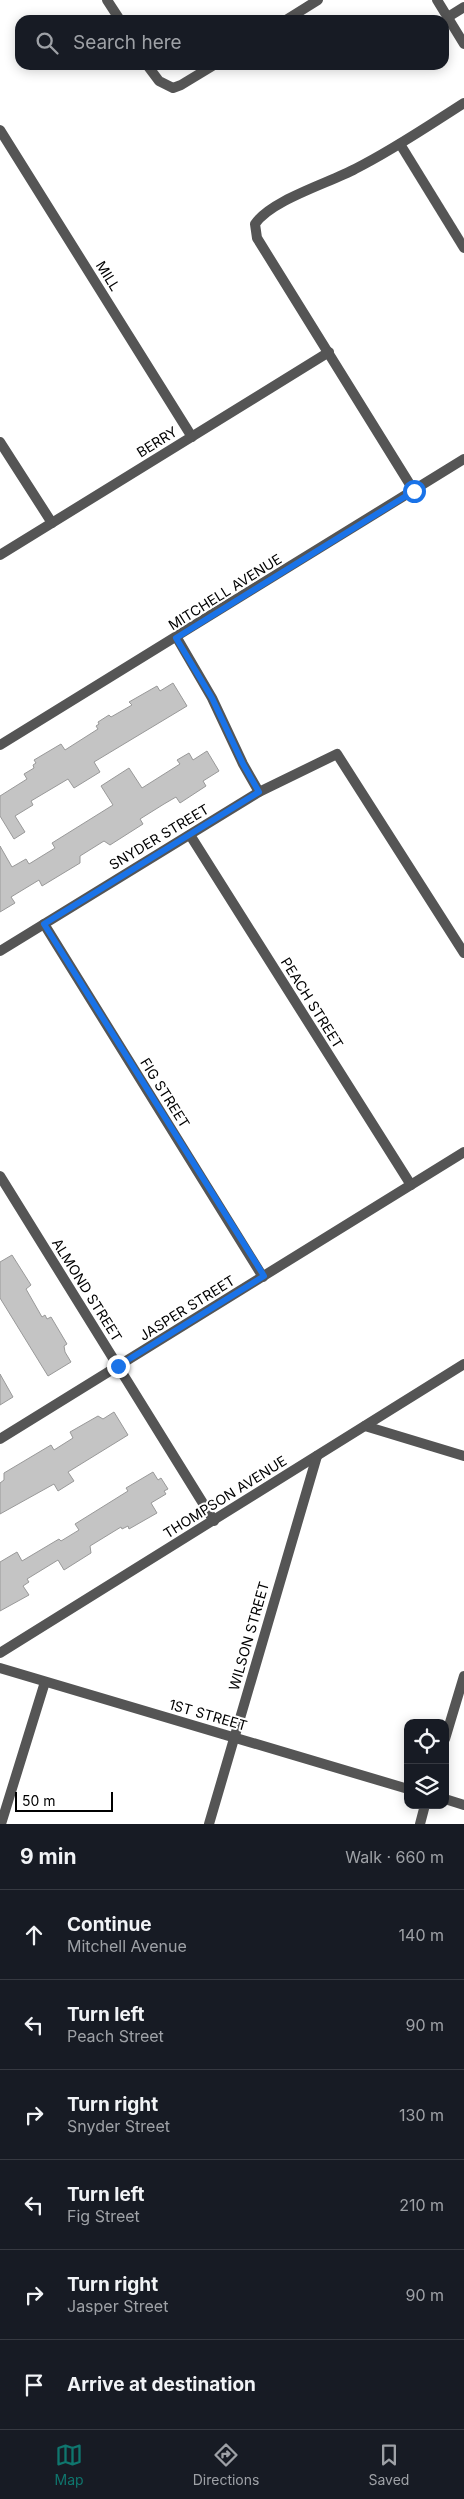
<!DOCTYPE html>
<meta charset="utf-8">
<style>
body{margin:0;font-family:Inter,sans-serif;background:#242831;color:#f1f3f6}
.controls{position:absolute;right:15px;bottom:15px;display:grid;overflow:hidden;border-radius:10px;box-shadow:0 2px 12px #0003}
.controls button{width:45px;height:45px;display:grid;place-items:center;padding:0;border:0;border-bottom:1px solid #363941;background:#171b24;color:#f1f3f6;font:25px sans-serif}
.scale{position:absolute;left:15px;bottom:12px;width:98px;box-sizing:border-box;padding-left:5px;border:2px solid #000;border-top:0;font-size:14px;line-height:18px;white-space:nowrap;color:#000;-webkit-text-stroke:4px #fff;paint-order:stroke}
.stop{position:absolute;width:15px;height:15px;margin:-11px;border:4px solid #1a73e8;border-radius:50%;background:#fff}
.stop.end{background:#1a73e8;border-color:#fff;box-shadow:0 1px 5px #0008}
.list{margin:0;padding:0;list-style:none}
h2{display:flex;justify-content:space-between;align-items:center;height:65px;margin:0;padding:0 20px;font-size:21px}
h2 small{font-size:16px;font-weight:400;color:#9ea1a6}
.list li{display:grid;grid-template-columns:32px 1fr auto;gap:15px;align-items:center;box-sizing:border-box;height:90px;padding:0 20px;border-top:1px solid #363941}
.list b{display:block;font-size:19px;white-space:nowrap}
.list p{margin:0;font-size:16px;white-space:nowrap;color:#9ea1a6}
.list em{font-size:16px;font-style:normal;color:#9ea1a6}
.icon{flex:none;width:28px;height:28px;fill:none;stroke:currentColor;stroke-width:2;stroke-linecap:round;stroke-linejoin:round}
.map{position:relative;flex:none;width:464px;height:1824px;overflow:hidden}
.search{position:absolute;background:#171b24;box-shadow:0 2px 12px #0003;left:15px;right:15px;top:15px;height:55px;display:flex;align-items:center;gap:12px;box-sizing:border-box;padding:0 18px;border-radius:15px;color:#9ea1a6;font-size:19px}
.sheet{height:605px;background:#171b24}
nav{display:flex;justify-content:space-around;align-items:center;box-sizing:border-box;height:70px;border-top:1px solid #363941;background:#171b24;font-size:14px;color:#9ea1a6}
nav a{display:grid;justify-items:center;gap:2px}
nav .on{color:#0f766e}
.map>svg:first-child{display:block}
.building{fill:#c4c4c4;stroke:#999}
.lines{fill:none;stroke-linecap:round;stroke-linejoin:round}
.street{stroke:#555;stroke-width:10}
.route{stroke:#1a73e8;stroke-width:6}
.labels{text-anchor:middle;stroke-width:4;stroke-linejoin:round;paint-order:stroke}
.street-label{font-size:14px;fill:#000;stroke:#fff}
</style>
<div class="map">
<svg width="464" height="1824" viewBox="0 0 464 1824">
<rect width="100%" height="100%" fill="#fff"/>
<g class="building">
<polygon points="173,683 187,706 94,762 100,772 74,788 68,779 31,801 33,805 15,816 25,832 14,839 0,816 0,796 27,779 24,774 34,768 33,765 36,763 34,760 61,744 65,750 98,729 96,726 99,724 98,722 109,715 111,717 132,705 129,702 157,686 160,691"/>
<polygon points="207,751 219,771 203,781 206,786 180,803 176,797 164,804 140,819 143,824 110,845 104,841 80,856 80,863 42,886 39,880 11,897 15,903 0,912 0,846 12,867 26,859 29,864 55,848 52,843 113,805 101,786 129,768 142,788 180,764 177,760 189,753 193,760"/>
<polygon points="12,1255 31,1285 26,1289 42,1317 45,1315 47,1319 51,1317 67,1344 64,1346 65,1352 71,1362 48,1376 0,1298 0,1262"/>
<polygon points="0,1374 13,1397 0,1405"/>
<polygon points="114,1412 128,1435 68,1472 74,1481 58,1491 54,1484 0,1514 0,1483 4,1480 4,1473 51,1445 54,1450 73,1438 70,1432 98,1416 103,1419"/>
<polygon points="153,1472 158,1480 161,1478 168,1489 164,1491 166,1494 151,1503 157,1513 129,1529 128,1526 122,1529 121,1527 90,1546 91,1553 64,1570 58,1560 27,1579 29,1582 23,1586 29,1595 0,1611 0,1562 17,1552 22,1561 59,1539 61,1541 79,1530 75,1524 128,1491 126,1488"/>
</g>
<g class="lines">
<g class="street">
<polyline points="107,0 120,20"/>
<polyline points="437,0 464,44"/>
<polyline points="448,17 464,7"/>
<polyline points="286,20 318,0"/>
<polyline points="147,65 159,81 173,88 181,85 214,65"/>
<polyline points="0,130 192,437"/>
<polyline points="400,144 464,248"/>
<polyline points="0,442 52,523"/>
<path d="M 414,491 L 257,238 L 255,224 C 271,200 329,183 355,169 C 393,150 428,126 464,103"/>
<polyline points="0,555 329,352"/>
<polyline points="177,638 212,698 243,764 259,792"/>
<polyline points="0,745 464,459"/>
<polyline points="190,835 411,1185"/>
<polyline points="44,924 263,1277"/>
<polyline points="0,951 259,792 337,754 464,953"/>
<polyline points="0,1176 214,1521"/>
<polyline points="365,1426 464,1456"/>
<polyline points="0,1439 464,1152"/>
<polyline points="0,1653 464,1364"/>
<polyline points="0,1668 408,1789"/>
<polyline points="445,1739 464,1676"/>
<polyline points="445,1799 464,1805"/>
<polyline points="1,1824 45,1682"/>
<polyline points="209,1824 317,1456"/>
<polyline points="420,1824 425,1805"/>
</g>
</g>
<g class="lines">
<polyline class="route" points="118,1366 264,1276 44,924 259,792 243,764 212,698 176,638 414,491"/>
</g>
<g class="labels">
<g class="street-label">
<text transform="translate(108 276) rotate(58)" y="5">MILL</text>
<text transform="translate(157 442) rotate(-32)" y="5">BERRY</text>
<text transform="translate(225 592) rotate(-32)" y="5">MITCHELL AVENUE</text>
<text transform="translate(159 837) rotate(-31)" y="5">SNYDER STREET</text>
<text transform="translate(312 1003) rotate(58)" y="5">PEACH STREET</text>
<text transform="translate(165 1093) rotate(58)" y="5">FIG STREET</text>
<text transform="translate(87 1290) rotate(58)" y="5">ALMOND STREET</text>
<text transform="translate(187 1308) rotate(-32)" y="5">JASPER STREET</text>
<text transform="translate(225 1497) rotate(-32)" y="5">THOMPSON AVENUE</text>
<text transform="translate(249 1636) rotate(-74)" y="5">WILSON STREET</text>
<text transform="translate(208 1715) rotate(16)" y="5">1ST STREET</text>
</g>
</g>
</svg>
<div class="controls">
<button><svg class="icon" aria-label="locate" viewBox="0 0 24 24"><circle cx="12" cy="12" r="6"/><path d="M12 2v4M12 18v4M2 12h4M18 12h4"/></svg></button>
<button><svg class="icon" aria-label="layers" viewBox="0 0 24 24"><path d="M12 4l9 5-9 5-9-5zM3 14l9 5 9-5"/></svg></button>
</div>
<div class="scale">50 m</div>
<div class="stop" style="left:414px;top:491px"></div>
<div class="stop end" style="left:118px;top:1366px"></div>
<div class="search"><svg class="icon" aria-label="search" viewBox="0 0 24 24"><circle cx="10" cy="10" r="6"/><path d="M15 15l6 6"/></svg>Search here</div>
</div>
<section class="sheet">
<h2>9 min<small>Walk · 660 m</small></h2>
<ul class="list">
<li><svg class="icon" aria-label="ahead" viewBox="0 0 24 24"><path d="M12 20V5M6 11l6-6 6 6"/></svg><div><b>Continue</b><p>Mitchell Avenue</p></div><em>140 m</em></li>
<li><svg class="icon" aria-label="left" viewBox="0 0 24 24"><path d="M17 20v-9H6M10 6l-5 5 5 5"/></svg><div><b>Turn left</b><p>Peach Street</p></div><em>90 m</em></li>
<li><svg class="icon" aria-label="right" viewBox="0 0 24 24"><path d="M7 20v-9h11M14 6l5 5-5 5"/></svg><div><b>Turn right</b><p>Snyder Street</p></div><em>130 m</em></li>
<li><svg class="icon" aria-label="left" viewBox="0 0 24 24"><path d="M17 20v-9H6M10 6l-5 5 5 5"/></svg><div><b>Turn left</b><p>Fig Street</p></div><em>210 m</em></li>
<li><svg class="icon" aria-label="right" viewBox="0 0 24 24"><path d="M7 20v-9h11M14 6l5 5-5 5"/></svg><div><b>Turn right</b><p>Jasper Street</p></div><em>90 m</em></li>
<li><svg class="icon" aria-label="arrive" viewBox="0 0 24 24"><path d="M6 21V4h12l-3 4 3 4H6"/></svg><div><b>Arrive at destination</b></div></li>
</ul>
</section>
<nav>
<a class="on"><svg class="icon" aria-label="map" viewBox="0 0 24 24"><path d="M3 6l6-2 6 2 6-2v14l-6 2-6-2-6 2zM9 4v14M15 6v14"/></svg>Map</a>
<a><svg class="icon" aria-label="directions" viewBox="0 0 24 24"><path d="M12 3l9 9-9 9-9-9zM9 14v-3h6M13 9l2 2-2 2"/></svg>Directions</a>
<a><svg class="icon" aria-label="saved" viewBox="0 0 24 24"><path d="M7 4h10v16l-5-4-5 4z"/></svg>Saved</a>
</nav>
